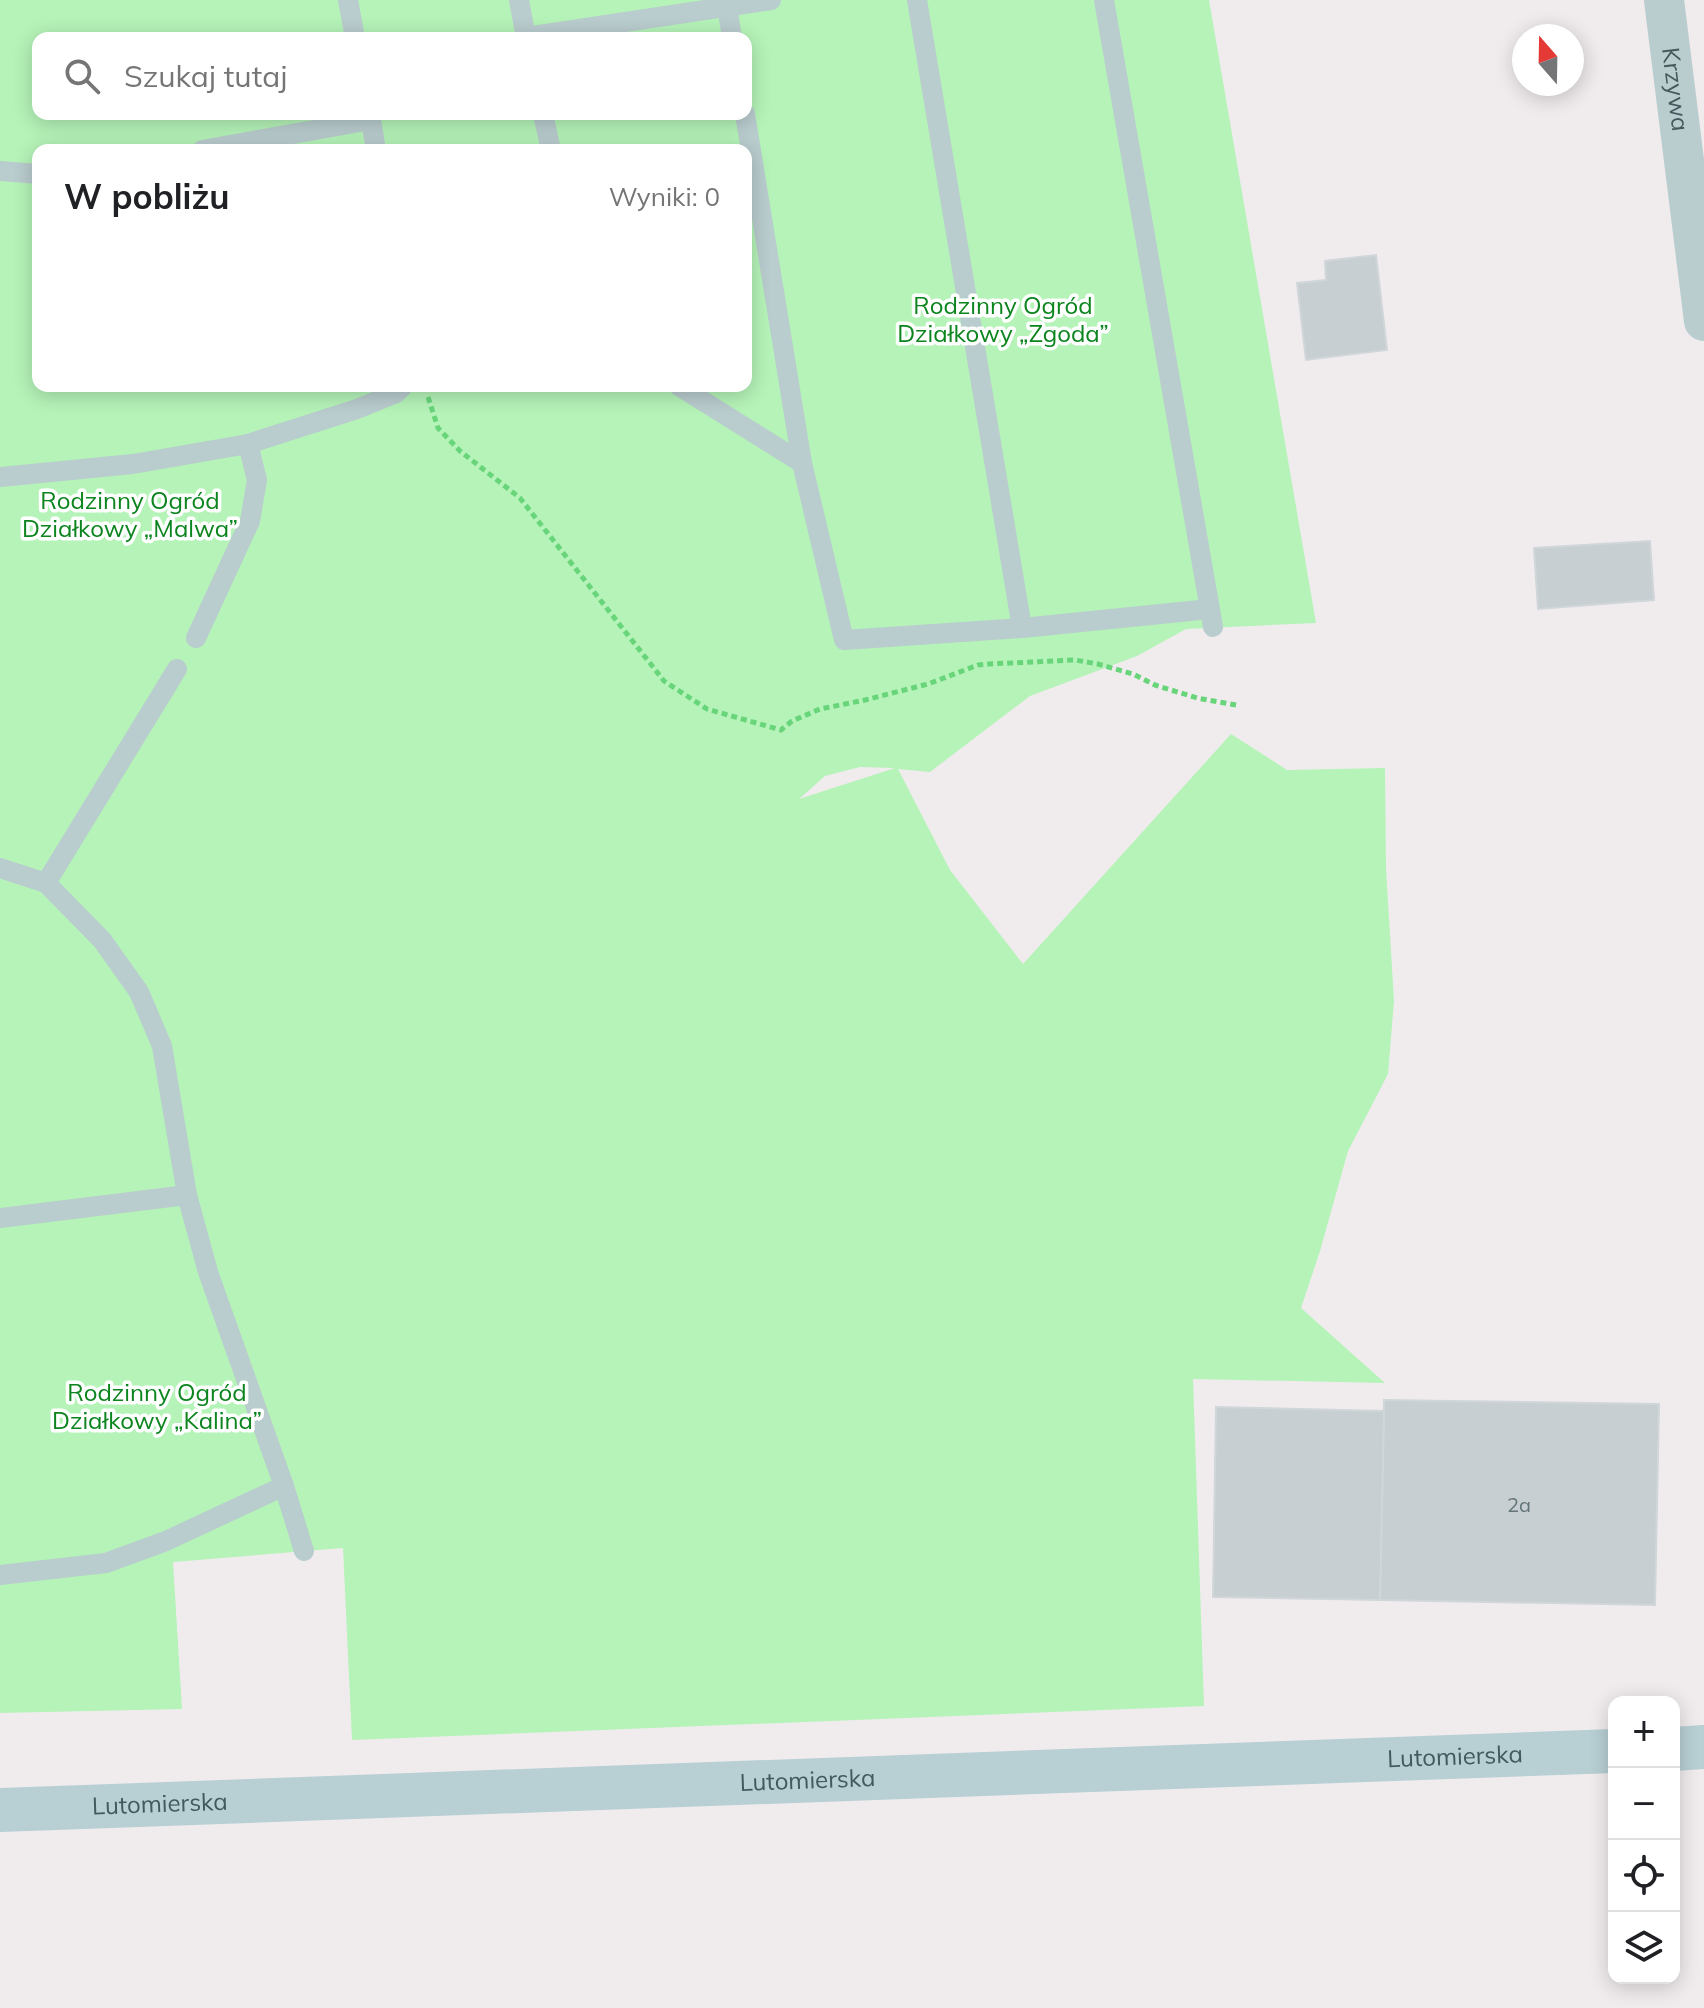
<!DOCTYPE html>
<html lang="pl">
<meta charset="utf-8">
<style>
body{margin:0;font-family:Mulish,sans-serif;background:#f2f2f2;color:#202124}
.controls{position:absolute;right:24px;bottom:24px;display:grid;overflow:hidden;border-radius:16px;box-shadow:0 4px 20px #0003}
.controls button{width:72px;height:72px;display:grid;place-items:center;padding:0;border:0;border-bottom:2px solid #e0e0e0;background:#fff;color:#202124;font:40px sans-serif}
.compass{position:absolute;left:1512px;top:24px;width:72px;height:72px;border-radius:50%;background:#fff;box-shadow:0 4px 20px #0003;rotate:340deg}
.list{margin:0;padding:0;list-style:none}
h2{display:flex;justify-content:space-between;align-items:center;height:104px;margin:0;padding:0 32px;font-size:34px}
h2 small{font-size:26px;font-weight:400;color:#757577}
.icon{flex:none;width:44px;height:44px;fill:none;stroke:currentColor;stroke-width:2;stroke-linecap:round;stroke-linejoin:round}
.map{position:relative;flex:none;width:1704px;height:2008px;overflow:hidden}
.search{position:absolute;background:#fff;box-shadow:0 4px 20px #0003;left:32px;top:32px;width:720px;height:88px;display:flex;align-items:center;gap:20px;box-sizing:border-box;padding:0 28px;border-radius:16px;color:#757577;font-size:30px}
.panel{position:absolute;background:#fff;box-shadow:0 4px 20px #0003;left:32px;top:144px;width:720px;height:248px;border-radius:16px}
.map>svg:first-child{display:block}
.green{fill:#b5f3b8;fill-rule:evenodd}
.building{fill:#c8cfd2;stroke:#d0d6d9;stroke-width:2}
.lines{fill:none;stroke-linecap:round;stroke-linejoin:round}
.path{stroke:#69d57b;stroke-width:5;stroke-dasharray:6 4;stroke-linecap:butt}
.lane{stroke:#b9ccce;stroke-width:20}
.street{stroke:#b9ccce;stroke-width:40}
.secondary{stroke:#b8cfd4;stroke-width:44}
.labels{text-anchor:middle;stroke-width:7;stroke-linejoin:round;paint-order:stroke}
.number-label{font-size:20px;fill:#64767a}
.street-label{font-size:24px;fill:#43595c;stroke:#fff}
.park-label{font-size:24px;fill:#0c851f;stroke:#fff}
</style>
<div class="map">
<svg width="1704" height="2008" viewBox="0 0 1704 2008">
<rect width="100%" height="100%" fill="#f0ecee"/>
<path class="green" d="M 0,0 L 1209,0 L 1316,623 L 1186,629 L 1137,656 L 1030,696 L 930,772 L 898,769 L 950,870 L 1023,964 L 1231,734 L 1287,770 L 1385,768 L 1386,869 L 1394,1001 L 1388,1074 L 1348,1151 L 1320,1251 L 1301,1308 L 1385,1383 L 1193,1379 L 1204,1706 L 352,1740 L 343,1548 L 173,1562 L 182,1709 L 0,1713 ZM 38,38 L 746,38 L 746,114 L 38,114 ZM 38,150 L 746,150 L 746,386 L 38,386 ZM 860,767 L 895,768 L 799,799 L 825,776 Z"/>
<g class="building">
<polygon points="1376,255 1387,350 1306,360 1297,283 1326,280 1325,261"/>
<polygon points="1650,541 1654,600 1538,609 1534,548"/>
<polygon points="1384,1400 1659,1404 1655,1605 1380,1600"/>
<polygon points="1216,1407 1384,1411 1380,1600 1213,1597"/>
</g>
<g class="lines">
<polyline class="path" points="428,397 438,428 460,451 520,498 664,681 707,709 781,730 792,721 820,709 865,700 928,684 978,665 989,664 1075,660 1098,664 1133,674 1155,685 1197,698 1236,705"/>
<g class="lane">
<polyline points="348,0 355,38"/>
<polyline points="519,0 526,38"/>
<polyline points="726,0 732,38"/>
<polyline points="917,0 1022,628"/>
<polyline points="1104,0 1213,627"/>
<polyline points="526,37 771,0"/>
<polyline points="370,114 376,150"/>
<polyline points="543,114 551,150"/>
<polyline points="745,114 802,463"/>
<polyline points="202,150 371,120"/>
<polyline points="0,171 38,174"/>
<polyline points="679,386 802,463 844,640 1022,628 1210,609"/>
<polyline points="0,477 133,464 248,444 357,409 396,393 403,386"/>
<polyline points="196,638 250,521 257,480 248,444"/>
<polyline points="0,868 46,883 102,940 139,992 162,1046 187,1195 208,1272 284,1486 304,1551"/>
<polyline points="46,883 177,669"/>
<polyline points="0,1218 187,1195"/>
<polyline points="0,1575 106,1563 166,1541 284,1486"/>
</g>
<path class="street" id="s1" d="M 1664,0 L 1704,321"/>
<g class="secondary">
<polyline points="1674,1749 1704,1747"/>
<path id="s2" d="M 0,1810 L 1614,1751"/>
</g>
</g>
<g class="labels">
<g class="number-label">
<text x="1519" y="1512">2a</text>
</g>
<g class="street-label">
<text dy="8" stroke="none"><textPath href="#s1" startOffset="90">Krzywa</textPath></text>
<text dy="8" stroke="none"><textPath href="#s2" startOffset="1456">Lutomierska</textPath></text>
<text dy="8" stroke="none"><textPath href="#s2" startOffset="808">Lutomierska</textPath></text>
<text dy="8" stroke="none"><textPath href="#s2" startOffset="160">Lutomierska</textPath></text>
</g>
<g class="park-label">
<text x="1003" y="314">Rodzinny Ogród<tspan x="1003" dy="28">Działkowy „Zgoda”</tspan></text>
<text x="130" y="509">Rodzinny Ogród<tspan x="130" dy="28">Działkowy „Malwa”</tspan></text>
<text x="157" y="1401">Rodzinny Ogród<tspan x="157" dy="28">Działkowy „Kalina”</tspan></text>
</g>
</g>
</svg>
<div class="controls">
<button>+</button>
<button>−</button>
<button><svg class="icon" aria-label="locate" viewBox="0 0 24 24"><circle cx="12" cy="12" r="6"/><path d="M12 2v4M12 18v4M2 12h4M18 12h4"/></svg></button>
<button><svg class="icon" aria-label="layers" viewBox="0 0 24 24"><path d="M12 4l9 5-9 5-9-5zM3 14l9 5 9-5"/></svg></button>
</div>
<svg class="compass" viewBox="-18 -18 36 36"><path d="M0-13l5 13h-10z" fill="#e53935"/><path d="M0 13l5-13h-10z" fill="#757577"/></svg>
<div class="search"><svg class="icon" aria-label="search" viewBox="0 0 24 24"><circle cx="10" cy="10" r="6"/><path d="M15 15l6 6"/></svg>Szukaj tutaj</div>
<section class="panel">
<h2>W pobliżu<small>Wyniki: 0</small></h2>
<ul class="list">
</ul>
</section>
</div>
